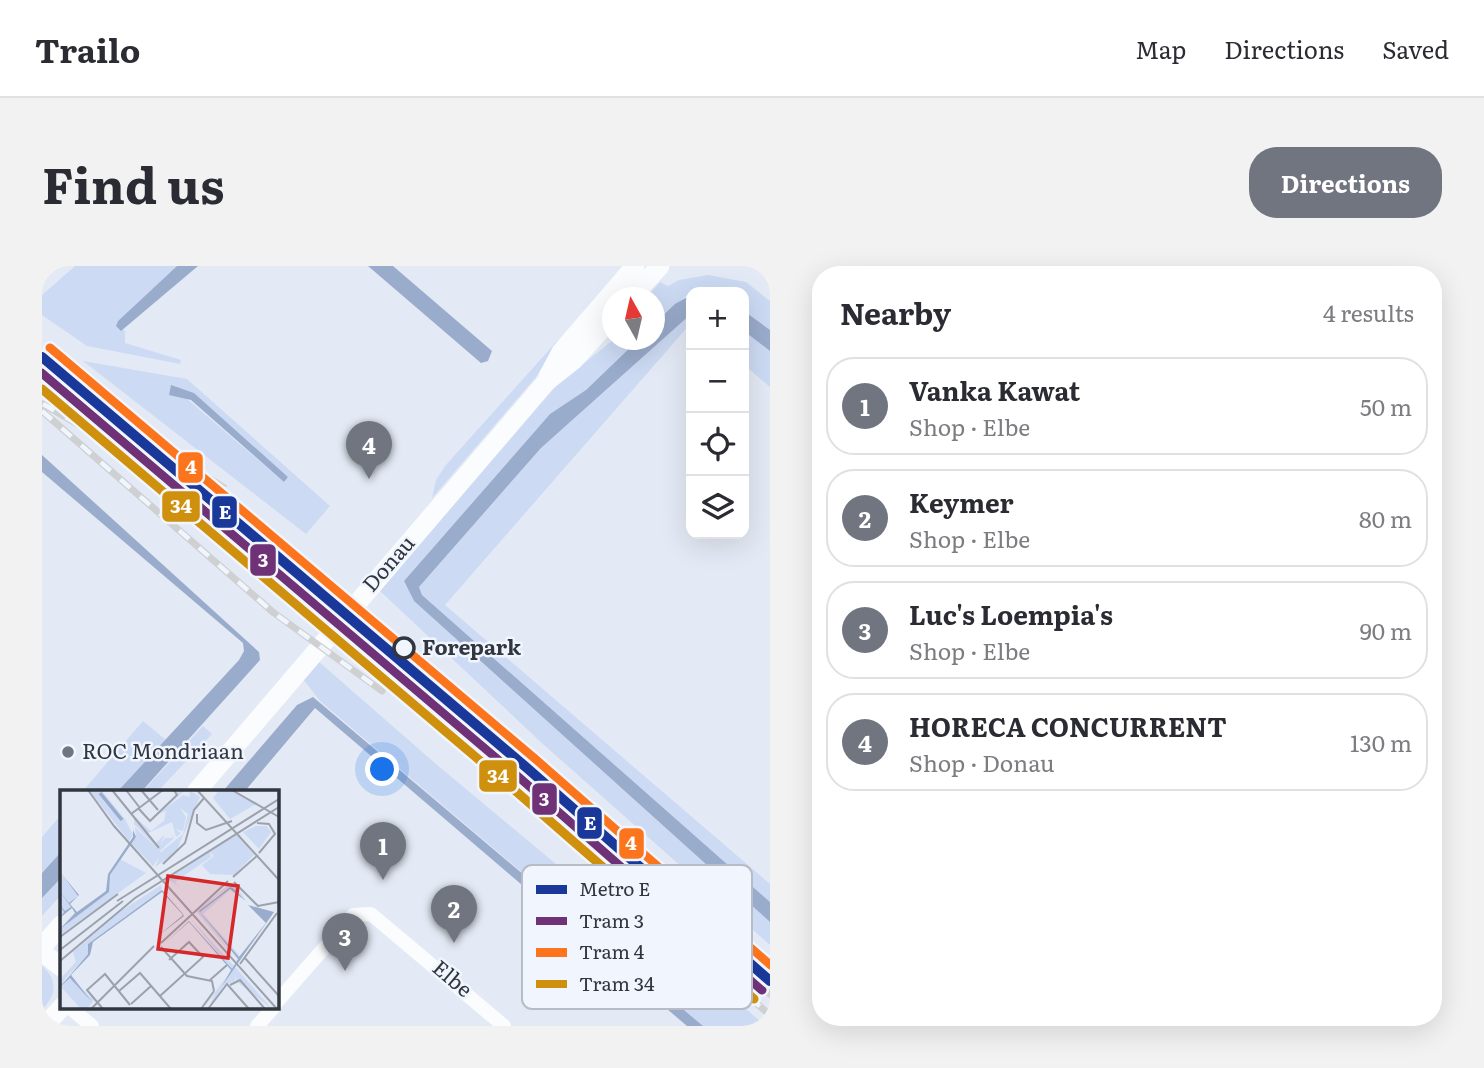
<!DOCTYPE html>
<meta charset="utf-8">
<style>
body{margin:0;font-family:Literata,serif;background:#f2f2f3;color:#2b2b33}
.controls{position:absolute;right:21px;top:21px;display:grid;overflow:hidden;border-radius:14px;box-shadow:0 7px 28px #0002}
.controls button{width:63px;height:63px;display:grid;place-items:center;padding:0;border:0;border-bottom:2px solid #e1e1e2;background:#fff;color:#2b2b33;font:35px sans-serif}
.compass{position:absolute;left:560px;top:21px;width:63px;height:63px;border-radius:50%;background:#fff;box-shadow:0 7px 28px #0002;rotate:352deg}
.you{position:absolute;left:341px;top:504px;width:24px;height:24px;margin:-18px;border:5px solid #fff;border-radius:50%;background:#1a73e8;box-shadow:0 0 0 10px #1a73e833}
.badge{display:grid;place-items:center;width:46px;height:46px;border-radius:50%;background:#70757f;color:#fff;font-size:23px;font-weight:700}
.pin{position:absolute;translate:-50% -58px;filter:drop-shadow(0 2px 4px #0008)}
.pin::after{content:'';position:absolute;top:37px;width:24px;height:21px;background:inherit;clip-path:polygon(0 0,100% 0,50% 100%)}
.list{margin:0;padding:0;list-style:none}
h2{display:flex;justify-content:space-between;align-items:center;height:91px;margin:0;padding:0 28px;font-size:30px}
h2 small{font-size:23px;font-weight:400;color:#7c7c81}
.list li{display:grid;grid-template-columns:46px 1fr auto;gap:21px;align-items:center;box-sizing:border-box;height:98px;margin:0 14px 14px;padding:0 14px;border:2px solid #e1e1e2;border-radius:28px}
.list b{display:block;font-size:26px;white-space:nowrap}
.list p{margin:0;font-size:23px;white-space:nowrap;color:#7c7c81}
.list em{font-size:23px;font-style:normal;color:#7c7c81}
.icon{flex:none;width:38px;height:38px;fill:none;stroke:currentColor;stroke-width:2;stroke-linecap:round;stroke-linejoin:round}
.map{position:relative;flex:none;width:728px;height:760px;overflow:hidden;border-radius:28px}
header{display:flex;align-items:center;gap:42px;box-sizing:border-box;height:98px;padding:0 35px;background:#fff;border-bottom:2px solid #e1e1e2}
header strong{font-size:33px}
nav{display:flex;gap:38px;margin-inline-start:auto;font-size:24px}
.intro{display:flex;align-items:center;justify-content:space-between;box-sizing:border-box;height:168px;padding:0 42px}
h1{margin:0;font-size:49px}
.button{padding:18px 32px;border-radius:28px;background:#70757f;color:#fff;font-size:24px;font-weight:700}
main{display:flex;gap:42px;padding:0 42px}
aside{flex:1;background:#fff;border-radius:28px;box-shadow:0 7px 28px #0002}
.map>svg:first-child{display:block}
.green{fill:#ccdaf3;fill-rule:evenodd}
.water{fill:#9aaccc}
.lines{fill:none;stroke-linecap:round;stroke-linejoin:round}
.minor{stroke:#fbfcfe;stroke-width:14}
.secondary{stroke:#fbfcfe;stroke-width:19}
.tram{stroke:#ced0d2;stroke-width:2}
.rail-casing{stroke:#ced0d2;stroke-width:7}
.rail{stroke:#f0f5fe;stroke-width:4.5;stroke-dasharray:13;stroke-linecap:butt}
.tram-1-casing{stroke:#f0f5fe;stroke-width:14}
.tram-2-casing{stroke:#f0f5fe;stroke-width:14}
.tram-3-casing{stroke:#f0f5fe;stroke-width:14}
.tram-1{stroke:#703276;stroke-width:9}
.tram-2{stroke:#fc751c;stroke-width:9}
.tram-3{stroke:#cf900d;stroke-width:9}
.metro-1-casing{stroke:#f0f5fe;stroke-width:16}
.metro-1{stroke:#1a389a;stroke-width:10}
.stop-dot{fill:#f0f5fe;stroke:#31363f;stroke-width:3.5}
.poi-dot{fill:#70757f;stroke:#f0f5fe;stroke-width:2.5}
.labels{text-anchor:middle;stroke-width:5;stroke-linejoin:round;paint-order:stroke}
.street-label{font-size:21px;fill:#31363f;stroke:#f0f5fe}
.stop-label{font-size:21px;font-weight:bold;fill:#31363f;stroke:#f0f5fe;text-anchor:start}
.poi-label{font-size:21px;fill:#31363f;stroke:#f0f5fe;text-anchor:start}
.inset-river{fill:none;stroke:#9aaccc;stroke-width:3.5}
.inset-road{fill:none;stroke:#9ca2ac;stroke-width:2}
.view{fill:#d62828;fill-opacity:0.15;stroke:#d62828;stroke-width:3.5}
.inset-edge{fill:none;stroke:#31363f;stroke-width:3.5}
.key{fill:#f0f5fe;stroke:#b7bcc5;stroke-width:2}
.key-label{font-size:19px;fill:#31363f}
.line-badge{stroke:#f0f5fe;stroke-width:2.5}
.badge-label{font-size:19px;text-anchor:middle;font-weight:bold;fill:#fff}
</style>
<header>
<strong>Trailo</strong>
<nav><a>Map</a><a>Directions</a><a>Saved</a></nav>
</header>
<div class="intro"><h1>Find us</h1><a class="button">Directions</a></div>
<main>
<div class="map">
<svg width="728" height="760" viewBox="0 0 728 760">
<rect width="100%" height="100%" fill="#e4eaf5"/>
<g class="green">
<polygon points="33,0 135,0 76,55 75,60 83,65 83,77 139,94 138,98 45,80 0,49 0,29"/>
<polygon points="666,9 704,16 728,35 728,64 702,45 702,26 649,26 613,57 612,32 604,32 618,16 626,20 637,14"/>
<polygon points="649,48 649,57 403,339 728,618 728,636 380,329 377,321 499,182"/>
<polygon points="702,65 728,85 728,121 702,99"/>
<polygon points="517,73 494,111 390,232 394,214 403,200"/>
<polygon points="571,74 596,74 544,124 508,148 362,315 372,335 728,656 728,679 502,479 338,325 515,119"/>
<path d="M 41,95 L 145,113 L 288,240 L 264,268 ZM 130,120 L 152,127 L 246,211 L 242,216 Z"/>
<polygon points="276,395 394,498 574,648 615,668 724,760 661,760 278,435 261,413"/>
<polygon points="101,455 124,474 76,525 40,526"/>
<polygon points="161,460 170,468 116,525 100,526"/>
<polygon points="19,549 19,586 0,607 0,571"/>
<polygon points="19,612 19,629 0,650 0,632"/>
<path d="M 0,700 C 16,713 15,730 0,743 Z"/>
</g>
<g class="water">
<polygon points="135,0 156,0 79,65 74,60 76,55"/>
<polygon points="326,0 351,0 450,85 446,95 439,97"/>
<polygon points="649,29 649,48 499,182 377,321 380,329 728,636 728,656 372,335 362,315 508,148 544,124 596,74 612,74 613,57 633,38"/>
<polygon points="702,45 728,64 728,85 702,65"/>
<polygon points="129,119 152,127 246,211 242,216 149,134 127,129"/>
<polygon points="0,189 217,386 218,394 100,525 76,525 197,394 202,385 201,377 0,206"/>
<polygon points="271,431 661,760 645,760 273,442 203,525 181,525 255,439"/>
<polygon points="19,586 19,612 0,632 0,607"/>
</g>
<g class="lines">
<g class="minor">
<polyline points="722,0 728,5"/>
<polyline points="234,737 311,649 329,648 462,760"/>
<polyline points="27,741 50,760"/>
<polyline points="215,760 232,741"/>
</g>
<g class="secondary">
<polyline points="589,32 618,0"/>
<polyline points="506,111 519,86 593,0"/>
<polyline points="154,526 504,116 532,94 570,52"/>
<polyline points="0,681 19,659"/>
<polyline points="0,686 19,701"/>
<polyline points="0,757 10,752 20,741"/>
</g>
<g class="tram">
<polyline points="0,103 78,167"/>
<polyline points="25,112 104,169 184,220"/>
</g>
<g class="rail-casing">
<g id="rail">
<polyline points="0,115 337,401 412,457 728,728"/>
<polyline points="1,138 49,166"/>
<polyline points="0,145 232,347 340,425"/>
<polyline points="334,409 728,749"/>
</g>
</g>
<use href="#rail" class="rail"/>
<g class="tram-1-casing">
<polyline id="tram-1" points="0,107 477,511 720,724"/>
</g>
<g class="tram-2-casing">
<polyline id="tram-2" points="8,82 493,493 728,699"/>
</g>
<g class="tram-3-casing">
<polyline id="tram-3" points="0,123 469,521 712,733"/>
</g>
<use href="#tram-1" class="tram-1"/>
<use href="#tram-2" class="tram-2"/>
<use href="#tram-3" class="tram-3"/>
<g class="metro-1-casing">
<polyline id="metro-1" points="0,91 485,502 728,715"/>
</g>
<use href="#metro-1" class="metro-1"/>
</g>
<circle class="stop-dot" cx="362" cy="382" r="10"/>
<circle class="poi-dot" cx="26" cy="486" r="7"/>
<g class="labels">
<g class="street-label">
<text transform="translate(347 298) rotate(-49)" y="7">Donau</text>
<text transform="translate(410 713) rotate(40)" y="7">Elbe</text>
</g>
<g class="stop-label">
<text x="380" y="389">Forepark</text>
</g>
<g class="poi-label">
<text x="40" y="493">ROC Mondriaan</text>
</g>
</g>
<g transform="translate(18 524)">
<rect width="219" height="219" fill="#e4eaf5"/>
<path d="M 29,0 L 42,1 L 65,29 L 73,45 L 69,51 ZM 115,0 L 125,0 L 106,18 L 123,5 L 130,7 L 129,0 L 140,7 L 115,64 L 95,77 L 102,61 L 123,44 L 128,24 L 120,18 L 126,27 L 123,41 L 115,39 L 121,43 L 116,47 L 112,32 L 88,43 L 96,53 L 105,44 L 100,55 L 105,48 L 113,48 L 110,44 L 114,48 L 100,61 L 74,34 L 74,26 L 91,41 L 104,31 L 106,21 L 99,24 L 118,6 ZM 159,0 L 170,0 L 198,13 L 170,29 L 153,8 ZM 196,36 L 207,36 L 211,42 L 199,59 L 183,42 ZM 75,37 L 102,63 L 93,76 L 70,52 L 76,48 ZM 177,45 L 194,65 L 174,85 L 150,84 L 142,75 L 154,66 L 150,62 L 151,67 L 115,92 L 120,97 L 107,89 L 154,58 ZM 60,69 L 86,83 L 0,145 L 0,139 L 49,102 L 49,87 ZM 0,83 L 18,106 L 9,113 L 2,105 L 11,117 L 0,126 ZM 101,95 L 102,100 L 28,154 L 28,164 L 6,188 L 3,193 L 10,188 L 34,210 L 28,218 L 21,219 L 0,196 L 0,189 L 16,172 L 13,162 L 61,121 ZM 176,95 L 186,111 L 173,98 L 170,97 L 155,107 L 140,122 L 170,99 L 185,112 L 170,100 L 143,124 L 180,166 L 185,162 L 179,167 L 146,130 L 177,170 L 136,121 L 167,96 ZM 129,127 L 177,179 L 212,219 L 176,191 L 176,184 L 175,191 L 164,195 L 148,219 L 155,204 L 142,219 L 172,180 Z" fill="#ccdaf3"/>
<path d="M 73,40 L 76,47 L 50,85 L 49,102 L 0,139 L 15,123 L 12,118 L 0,128 L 4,122 L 0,115 L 5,121 L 11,117 L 0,102 L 9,113 L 18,106 L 0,82 L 19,105 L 10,114 L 17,122 L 46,101 L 48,84 L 73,47 ZM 170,97 L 173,98 L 186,111 L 170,99 L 140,122 L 179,167 L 206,133 L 188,115 L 214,122 L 162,196 L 171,180 L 129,132 L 105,153 L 129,131 L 172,179 L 178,169 L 139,121 ZM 102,100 L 103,101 L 123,124 L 124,126 L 98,146 L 123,125 L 102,102 L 33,152 L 30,165 L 11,185 L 32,212 L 10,188 L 0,197 L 28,164 L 28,154 Z" fill="#9aaccc"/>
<path class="inset-river" d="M 40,3 L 62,30"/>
<path class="inset-road" d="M 28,0 L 54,36 L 217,219M 52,0 L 99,58M 66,0 L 80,18M 81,0 L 98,20M 137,0 L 219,90M 172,0 L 219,27M 79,19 L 90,31 L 117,5 L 114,0M 71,24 L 103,0M 137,24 L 137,33 L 146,40 L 172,31M 197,33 L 209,34 L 215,44 L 199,63M 103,74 L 125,53 L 134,20 L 144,8M 173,87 L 198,65M 174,92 L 198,116 L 219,112M 57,111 L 219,9M 0,147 L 58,104M 101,153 L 168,91M 101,157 L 127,186 L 152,191 L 154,201M 0,160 L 63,111M 184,167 L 219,206M 0,171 L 75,108 L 219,17M 180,174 L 217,123M 150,190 L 167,175M 170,195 L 180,190 L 205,219M 59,201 L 80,183 L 111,219M 100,206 L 143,167 L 129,152 L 109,170M 71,214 L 91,196M 31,219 L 94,156M 43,219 L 27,200 L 45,184 L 70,215M 141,219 L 154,201M 148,219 L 167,194 L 189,219"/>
<path class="view" d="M 108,86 L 178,96 L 168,168 L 98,159 Z"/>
<rect width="219" height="219" class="inset-edge"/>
</g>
<rect x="480" y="599" width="230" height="144" rx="10" class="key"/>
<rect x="494" y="619" width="31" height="9" fill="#1a389a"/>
<rect x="494" y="651" width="31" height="8" fill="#703276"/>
<rect x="494" y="682" width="31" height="9" fill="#fc751c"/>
<rect x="494" y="714" width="31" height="8" fill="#cf900d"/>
<g class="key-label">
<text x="537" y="630">Metro E</text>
<text x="537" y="662">Tram 3</text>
<text x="537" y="693">Tram 4</text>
<text x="537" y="725">Tram 34</text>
</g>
<g class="line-badge">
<rect x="135" y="185" width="27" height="33" rx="7" fill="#fc751c"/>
<rect x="119" y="224" width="40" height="33" rx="7" fill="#cf900d"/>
<rect x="169" y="229" width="27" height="34" rx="7" fill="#1a389a"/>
<rect x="207" y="277" width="28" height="34" rx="7" fill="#703276"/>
<rect x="436" y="493" width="40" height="34" rx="7" fill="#cf900d"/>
<rect x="489" y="516" width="27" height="34" rx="7" fill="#703276"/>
<rect x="534" y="540" width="27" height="34" rx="7" fill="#1a389a"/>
<rect x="576" y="561" width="27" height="33" rx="7" fill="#fc751c"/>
</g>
<g class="badge-label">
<text x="149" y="208">4</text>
<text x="139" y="247">34</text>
<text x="183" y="253">E</text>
<text x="221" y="301">3</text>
<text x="456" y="517">34</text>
<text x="502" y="540">3</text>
<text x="548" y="564">E</text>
<text x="589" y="584">4</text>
</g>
</svg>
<div class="controls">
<button>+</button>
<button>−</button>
<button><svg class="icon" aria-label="locate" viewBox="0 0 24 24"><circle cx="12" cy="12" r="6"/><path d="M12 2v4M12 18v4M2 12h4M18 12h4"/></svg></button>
<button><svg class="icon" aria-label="layers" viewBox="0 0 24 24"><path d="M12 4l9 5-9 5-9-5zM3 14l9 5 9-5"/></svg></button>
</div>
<svg class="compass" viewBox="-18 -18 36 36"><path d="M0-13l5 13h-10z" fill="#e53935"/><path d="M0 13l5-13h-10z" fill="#7c7c81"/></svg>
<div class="you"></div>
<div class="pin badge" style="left:341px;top:614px">1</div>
<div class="pin badge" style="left:412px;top:677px">2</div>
<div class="pin badge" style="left:303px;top:705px">3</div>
<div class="pin badge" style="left:327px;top:213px">4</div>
</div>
<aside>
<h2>Nearby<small>4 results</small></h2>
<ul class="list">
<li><span class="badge">1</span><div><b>Vanka Kawat</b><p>Shop · Elbe</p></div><em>50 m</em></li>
<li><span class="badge">2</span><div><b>Keymer</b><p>Shop · Elbe</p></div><em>80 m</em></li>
<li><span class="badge">3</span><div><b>Luc's Loempia's</b><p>Shop · Elbe</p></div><em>90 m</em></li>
<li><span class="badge">4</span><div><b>HORECA CONCURRENT</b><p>Shop · Donau</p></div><em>130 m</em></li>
</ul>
</aside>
</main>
